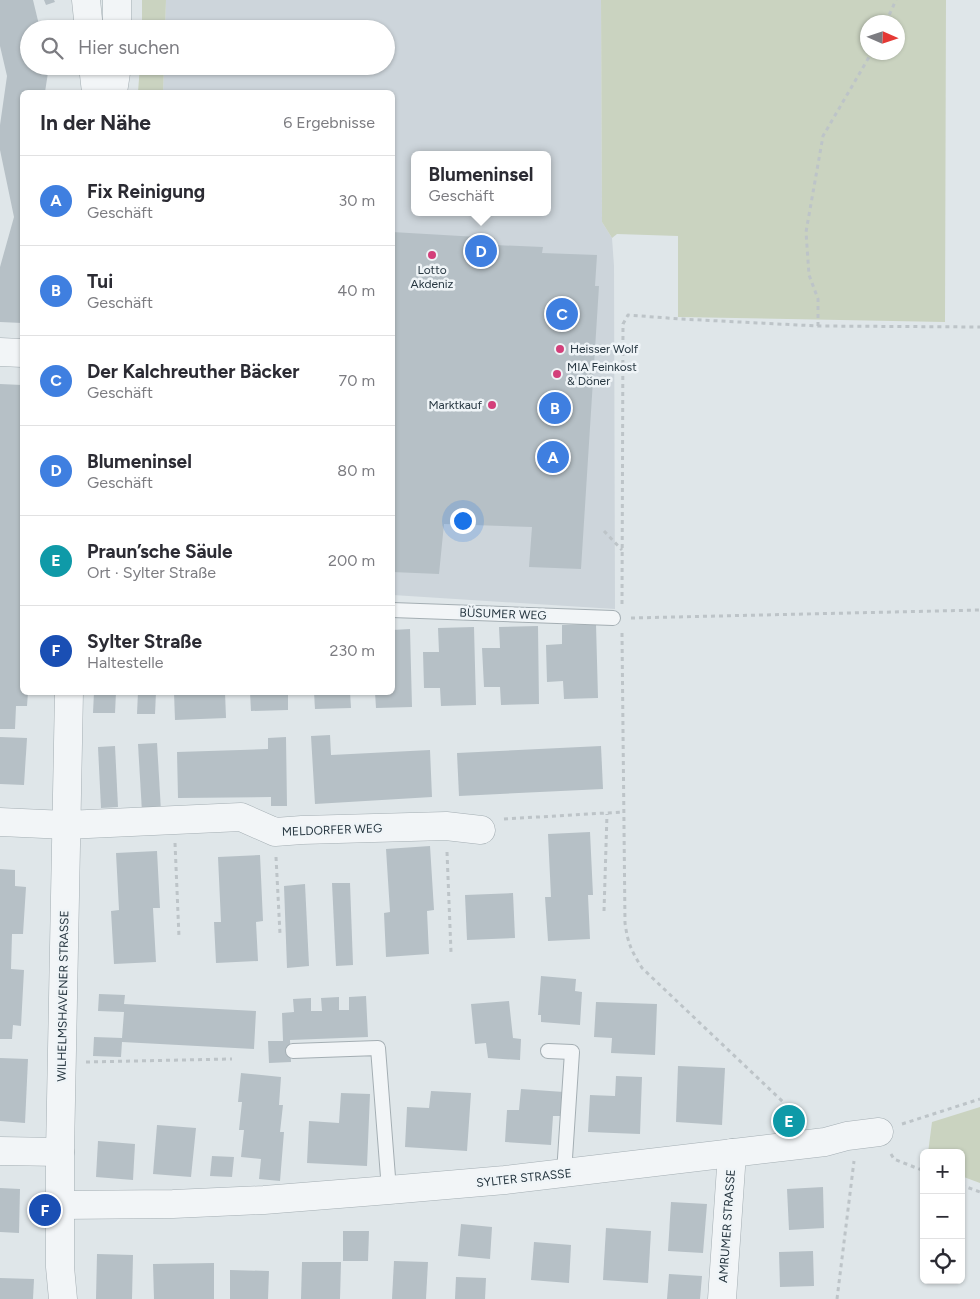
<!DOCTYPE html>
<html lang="de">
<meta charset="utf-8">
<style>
body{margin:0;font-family:Figtree,sans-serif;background:#f7f7f7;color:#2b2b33}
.controls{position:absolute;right:15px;bottom:15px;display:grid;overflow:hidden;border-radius:8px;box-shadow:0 1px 4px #0004}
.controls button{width:45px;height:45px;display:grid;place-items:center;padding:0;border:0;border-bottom:1px solid #e1e1e2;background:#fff;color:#2b2b33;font:25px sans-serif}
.compass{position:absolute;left:860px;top:15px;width:45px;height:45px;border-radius:50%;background:#fff;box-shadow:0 1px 4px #0004;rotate:93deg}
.you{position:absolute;left:462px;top:520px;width:18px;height:18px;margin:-12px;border:4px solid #fff;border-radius:50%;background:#1a73e8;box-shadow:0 0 0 8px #1a73e833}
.badge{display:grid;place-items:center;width:32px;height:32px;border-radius:50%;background:#0f766e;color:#fff;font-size:16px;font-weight:700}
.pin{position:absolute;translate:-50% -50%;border:2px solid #fff;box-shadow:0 1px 5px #0006}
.popup{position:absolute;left:411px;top:151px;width:140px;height:65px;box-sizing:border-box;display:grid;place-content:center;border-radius:8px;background:#fff;filter:drop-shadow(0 1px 4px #0005);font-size:16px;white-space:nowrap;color:#7c7c81}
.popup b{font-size:19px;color:#2b2b33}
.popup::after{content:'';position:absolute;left:50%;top:100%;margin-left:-10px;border:10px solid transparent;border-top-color:#fff}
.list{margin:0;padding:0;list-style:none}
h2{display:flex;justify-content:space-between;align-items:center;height:65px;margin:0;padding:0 20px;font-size:21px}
h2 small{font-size:16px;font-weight:400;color:#7c7c81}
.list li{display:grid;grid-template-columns:32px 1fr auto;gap:15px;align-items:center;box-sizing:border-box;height:90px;padding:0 20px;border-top:1px solid #e1e1e2}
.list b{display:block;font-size:19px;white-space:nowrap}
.list p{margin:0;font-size:16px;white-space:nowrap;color:#7c7c81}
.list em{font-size:16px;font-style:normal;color:#7c7c81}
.icon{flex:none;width:28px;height:28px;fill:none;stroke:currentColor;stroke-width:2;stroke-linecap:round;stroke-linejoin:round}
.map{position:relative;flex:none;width:980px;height:1299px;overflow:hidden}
.search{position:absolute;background:#fff;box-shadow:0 1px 4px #0004;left:20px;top:20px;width:375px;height:55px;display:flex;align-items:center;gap:12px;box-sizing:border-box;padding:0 18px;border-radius:28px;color:#7c7c81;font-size:19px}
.panel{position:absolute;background:#fff;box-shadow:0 1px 4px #0004;left:20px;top:90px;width:375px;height:605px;border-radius:8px}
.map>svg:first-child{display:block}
.built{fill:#cdd5db;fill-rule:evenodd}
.green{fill:#cad3c0;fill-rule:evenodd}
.building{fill:#b6c0c6}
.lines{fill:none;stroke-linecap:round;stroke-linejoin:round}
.service-casing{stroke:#a4aeb3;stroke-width:16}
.minor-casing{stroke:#a4aeb3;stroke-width:29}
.path{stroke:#bdc4c8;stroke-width:3;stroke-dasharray:4 4;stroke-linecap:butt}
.service{stroke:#f2f5f7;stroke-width:14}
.minor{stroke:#f2f5f7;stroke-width:28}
.poi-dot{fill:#d33f7a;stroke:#eff4f7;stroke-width:2}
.labels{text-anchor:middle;stroke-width:5;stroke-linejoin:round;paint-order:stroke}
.poi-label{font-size:12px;fill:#273741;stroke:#eff4f7;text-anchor:start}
.street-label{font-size:12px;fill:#273741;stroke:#eff4f7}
</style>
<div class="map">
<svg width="980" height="1299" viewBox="0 0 980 1299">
<rect width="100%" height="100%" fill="#dfe6e9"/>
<path class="built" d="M 166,0 L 601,0 L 602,222 L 612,238 L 614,266 L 615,609 L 393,595 L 392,92 L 163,92 L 164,66 L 386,66 L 386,29 L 165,29 ZM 415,155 L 547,155 L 547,212 L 415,212 Z"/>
<g class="green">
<polygon points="142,0 166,0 165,29 142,29"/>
<path d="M 601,0 L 946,0 L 945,322 L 678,317 L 678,236 L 617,234 L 612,238 L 602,222 ZM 868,22 L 898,22 L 898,52 L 868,52 Z"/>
<polygon points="140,66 164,66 163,92 138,92"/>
<polygon points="980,1107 980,1183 961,1176 961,1153 928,1153 932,1122"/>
</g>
<g class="building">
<polygon points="0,0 33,0 40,29 29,29 29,66 49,66 45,92 22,92 22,323 0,322 0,267 14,217 0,150 0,125 7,76 0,46"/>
<polygon points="44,0 54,0 55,2 46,5"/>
<polygon points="392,232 495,238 495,245 543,247 542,253 597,255 595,286 599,286 581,569 529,567 532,527 444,524 439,574 392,572"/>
<polygon points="0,384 22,385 22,540 21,571 22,571 22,692 28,692 27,706 16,706 15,729 0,729"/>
<polygon points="596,624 598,698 564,699 563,681 547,682 546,645 562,644 562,625"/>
<polygon points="538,626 539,704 501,705 500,687 484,687 482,648 500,648 499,627"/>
<polygon points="474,627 476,705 441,706 440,688 424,688 423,652 439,652 438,628"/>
<polygon points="410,629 412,707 376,708 375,692 392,692 392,630"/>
<polygon points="94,692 116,692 115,713 93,713"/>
<polygon points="138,692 156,692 155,714 137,714"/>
<polygon points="174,692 225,692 226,718 175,720"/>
<polygon points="250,692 288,692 288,710 251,711"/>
<rect x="297" y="692" width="13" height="2"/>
<polygon points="314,692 350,692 351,708 315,709"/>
<polygon points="330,735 331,755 430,750 432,797 315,804 311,736"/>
<polygon points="0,737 27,738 24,785 0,784"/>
<polygon points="286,737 287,806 271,806 271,797 178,798 177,752 268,749 268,738"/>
<polygon points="157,743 161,811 142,812 138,744"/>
<polygon points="115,746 118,807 101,808 98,747"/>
<polygon points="601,746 603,789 459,796 457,753"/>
<polygon points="590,832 593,895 588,895 590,939 548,941 545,897 551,897 548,834"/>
<polygon points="430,846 434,910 427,911 429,954 386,957 384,913 390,912 386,849"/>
<polygon points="157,851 160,908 153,908 156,962 114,964 111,911 119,910 116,853"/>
<polygon points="260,855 263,921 256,922 258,961 216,963 214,922 221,922 218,857"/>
<polygon points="0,869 15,870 15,886 26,887 23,934 12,934 11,969 24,970 21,1026 13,1025 12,1039 0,1039"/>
<polygon points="332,883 350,883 353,965 336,966"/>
<polygon points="305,884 309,966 287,968 284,886"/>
<polygon points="513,893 515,938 467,940 465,895"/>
<polygon points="541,976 576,979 575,991 582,992 580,1025 541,1022 541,1015 538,1015"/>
<polygon points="99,994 125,995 124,1004 256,1011 254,1049 122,1042 121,1057 93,1056 94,1037 122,1038 124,1012 98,1011"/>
<polygon points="366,996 368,1037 290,1040 291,1062 269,1063 268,1041 283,1041 282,1013 294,1012 293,999 311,998 311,1011 322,1011 321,998 339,997 339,1010 349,1010 349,997"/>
<polygon points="509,1001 513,1038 521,1039 520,1060 488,1058 486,1043 475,1044 471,1004"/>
<polygon points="596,1002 657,1004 655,1055 611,1053 612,1038 594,1037"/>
<polygon points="0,1058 28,1059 25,1123 0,1121"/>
<polygon points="678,1066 725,1068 722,1125 676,1122"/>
<polygon points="241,1073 281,1077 279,1105 283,1105 280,1132 284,1132 280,1181 259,1179 261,1159 241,1157 244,1130 239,1130 242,1102 238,1102"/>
<polygon points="616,1076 642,1077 640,1134 588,1132 590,1095 615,1096"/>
<polygon points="521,1089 564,1092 562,1116 553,1116 551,1145 505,1142 507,1110 519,1110"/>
<polygon points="431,1091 471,1093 467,1151 405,1147 407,1107 429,1108"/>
<polygon points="341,1093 370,1094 367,1166 307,1163 309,1121 339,1123"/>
<polygon points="157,1125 196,1128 191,1177 153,1174"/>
<polygon points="98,1141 135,1144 133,1180 96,1177"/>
<polygon points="212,1156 234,1157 232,1177 210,1176"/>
<polygon points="823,1187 824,1228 789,1230 787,1189"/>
<polygon points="0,1188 20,1189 19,1233 0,1232"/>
<polygon points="671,1202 707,1204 703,1253 668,1251"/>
<polygon points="461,1224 492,1227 490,1259 458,1256"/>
<polygon points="606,1228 651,1231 648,1283 603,1280"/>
<polygon points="343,1231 369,1231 368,1261 343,1261"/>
<polygon points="534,1242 571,1245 569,1283 531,1280"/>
<polygon points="813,1251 814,1286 780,1287 779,1252"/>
<polygon points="97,1254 133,1255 132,1299 96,1299"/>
<polygon points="394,1261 428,1262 426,1299 392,1299"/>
<polygon points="302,1262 341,1262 340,1299 301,1299"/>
<polygon points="214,1263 214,1299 154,1299 153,1264"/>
<polygon points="230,1270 269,1271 268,1299 230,1299"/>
<polygon points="669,1274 702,1276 700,1299 667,1299"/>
<polygon points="456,1277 486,1278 485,1299 455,1299"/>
<polygon points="0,1278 34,1279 33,1299 0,1299"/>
</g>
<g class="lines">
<g class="service-casing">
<g id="service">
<polyline points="392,610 613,618"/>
<polyline points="293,1051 378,1048 389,1190"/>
<polyline points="548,1051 572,1052 564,1173"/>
</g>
</g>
<g class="minor-casing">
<g id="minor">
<polyline points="86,0 89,29"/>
<polyline points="117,0 117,29"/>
<polyline points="93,66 96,92"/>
<polyline points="113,92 117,66"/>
<polyline points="0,352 22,353"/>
<polyline points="0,822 66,825 241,817 275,832 302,830 446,826 481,830"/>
<polyline points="0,1151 60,1152"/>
<polyline points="60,1205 173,1204 264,1200 389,1190 505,1180 825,1142 847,1136 879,1132"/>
<polyline points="63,1299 60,1267 60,1152 69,692"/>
<polyline points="722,1299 732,1153"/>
</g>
</g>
<g class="path">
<polyline points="886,22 896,0"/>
<polyline points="818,326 818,299 809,275 806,232 823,136 872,52"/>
<polyline points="604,531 622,550"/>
<polyline points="622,604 623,324 628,315 681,319 818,326 980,327"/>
<polyline points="631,618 980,610"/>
<path d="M 622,633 L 625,923 C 628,944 631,950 642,968 L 801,1119"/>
<polyline points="504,819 623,812"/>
<polyline points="175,843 179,937"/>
<polyline points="447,852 451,952"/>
<polyline points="276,857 280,934"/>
<polyline points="604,911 607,814"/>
<polyline points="86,1062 232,1059"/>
<polyline points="902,1124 980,1099"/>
<polyline points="891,1154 894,1159 924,1171"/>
<polyline points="961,1185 980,1192"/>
<polyline points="837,1299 854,1161"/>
</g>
<use href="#service" class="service"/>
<use href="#minor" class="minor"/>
</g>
<g class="poi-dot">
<circle cx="432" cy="255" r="5"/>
<circle cx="560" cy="349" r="5"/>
<circle cx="557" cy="374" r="5"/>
<circle cx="492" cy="405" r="5"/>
</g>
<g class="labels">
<g class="poi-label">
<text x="432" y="274" text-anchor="middle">Lotto<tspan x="432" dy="14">Akdeniz</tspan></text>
<text x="570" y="353">Heisser Wolf</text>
<text x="567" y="371">MIA Feinkost<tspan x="567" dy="14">&amp; Döner</tspan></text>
<text x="482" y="409" text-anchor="end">Marktkauf</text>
</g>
<g class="street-label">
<text transform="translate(503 614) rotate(2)" y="4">BÜSUMER WEG</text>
<text transform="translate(332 830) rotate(-2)" y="4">MELDORFER WEG</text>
<text transform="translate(63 996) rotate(-89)" y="4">WILHELMSHAVENER STRASSE</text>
<text transform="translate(524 1178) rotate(-6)" y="4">SYLTER STRASSE</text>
<text transform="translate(727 1226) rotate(-86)" y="4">AMRUMER STRASSE</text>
</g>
</g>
</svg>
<div class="controls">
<button>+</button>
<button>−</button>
<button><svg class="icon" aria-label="locate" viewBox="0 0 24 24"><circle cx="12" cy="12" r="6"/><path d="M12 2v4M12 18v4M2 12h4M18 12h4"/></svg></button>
</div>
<svg class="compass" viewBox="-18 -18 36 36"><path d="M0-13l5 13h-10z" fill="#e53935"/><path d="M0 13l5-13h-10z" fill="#7c7c81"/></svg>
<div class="you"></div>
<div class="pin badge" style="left:553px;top:457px;background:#3f7fe0">A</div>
<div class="pin badge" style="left:555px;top:408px;background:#3f7fe0">B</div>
<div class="pin badge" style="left:562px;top:314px;background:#3f7fe0">C</div>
<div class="pin badge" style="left:481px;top:251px;background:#3f7fe0">D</div>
<div class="popup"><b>Blumeninsel</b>Geschäft</div>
<div class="pin badge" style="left:789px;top:1121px;background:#0f9aa8">E</div>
<div class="pin badge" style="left:45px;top:1210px;background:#1a4fb4">F</div>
<div class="search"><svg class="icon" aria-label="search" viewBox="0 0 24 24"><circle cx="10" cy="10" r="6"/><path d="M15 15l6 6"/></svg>Hier suchen</div>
<section class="panel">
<h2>In der Nähe<small>6 Ergebnisse</small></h2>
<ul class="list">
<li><span class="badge" style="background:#3f7fe0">A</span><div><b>Fix Reinigung</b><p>Geschäft</p></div><em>30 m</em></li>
<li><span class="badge" style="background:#3f7fe0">B</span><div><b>Tui</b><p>Geschäft</p></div><em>40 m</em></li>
<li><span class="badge" style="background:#3f7fe0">C</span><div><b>Der Kalchreuther Bäcker</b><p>Geschäft</p></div><em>70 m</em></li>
<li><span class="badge" style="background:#3f7fe0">D</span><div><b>Blumeninsel</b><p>Geschäft</p></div><em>80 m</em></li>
<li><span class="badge" style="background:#0f9aa8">E</span><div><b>Praun’sche Säule</b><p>Ort · Sylter Straße</p></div><em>200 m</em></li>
<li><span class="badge" style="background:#1a4fb4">F</span><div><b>Sylter Straße</b><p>Haltestelle</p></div><em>230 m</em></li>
</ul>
</section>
</div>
